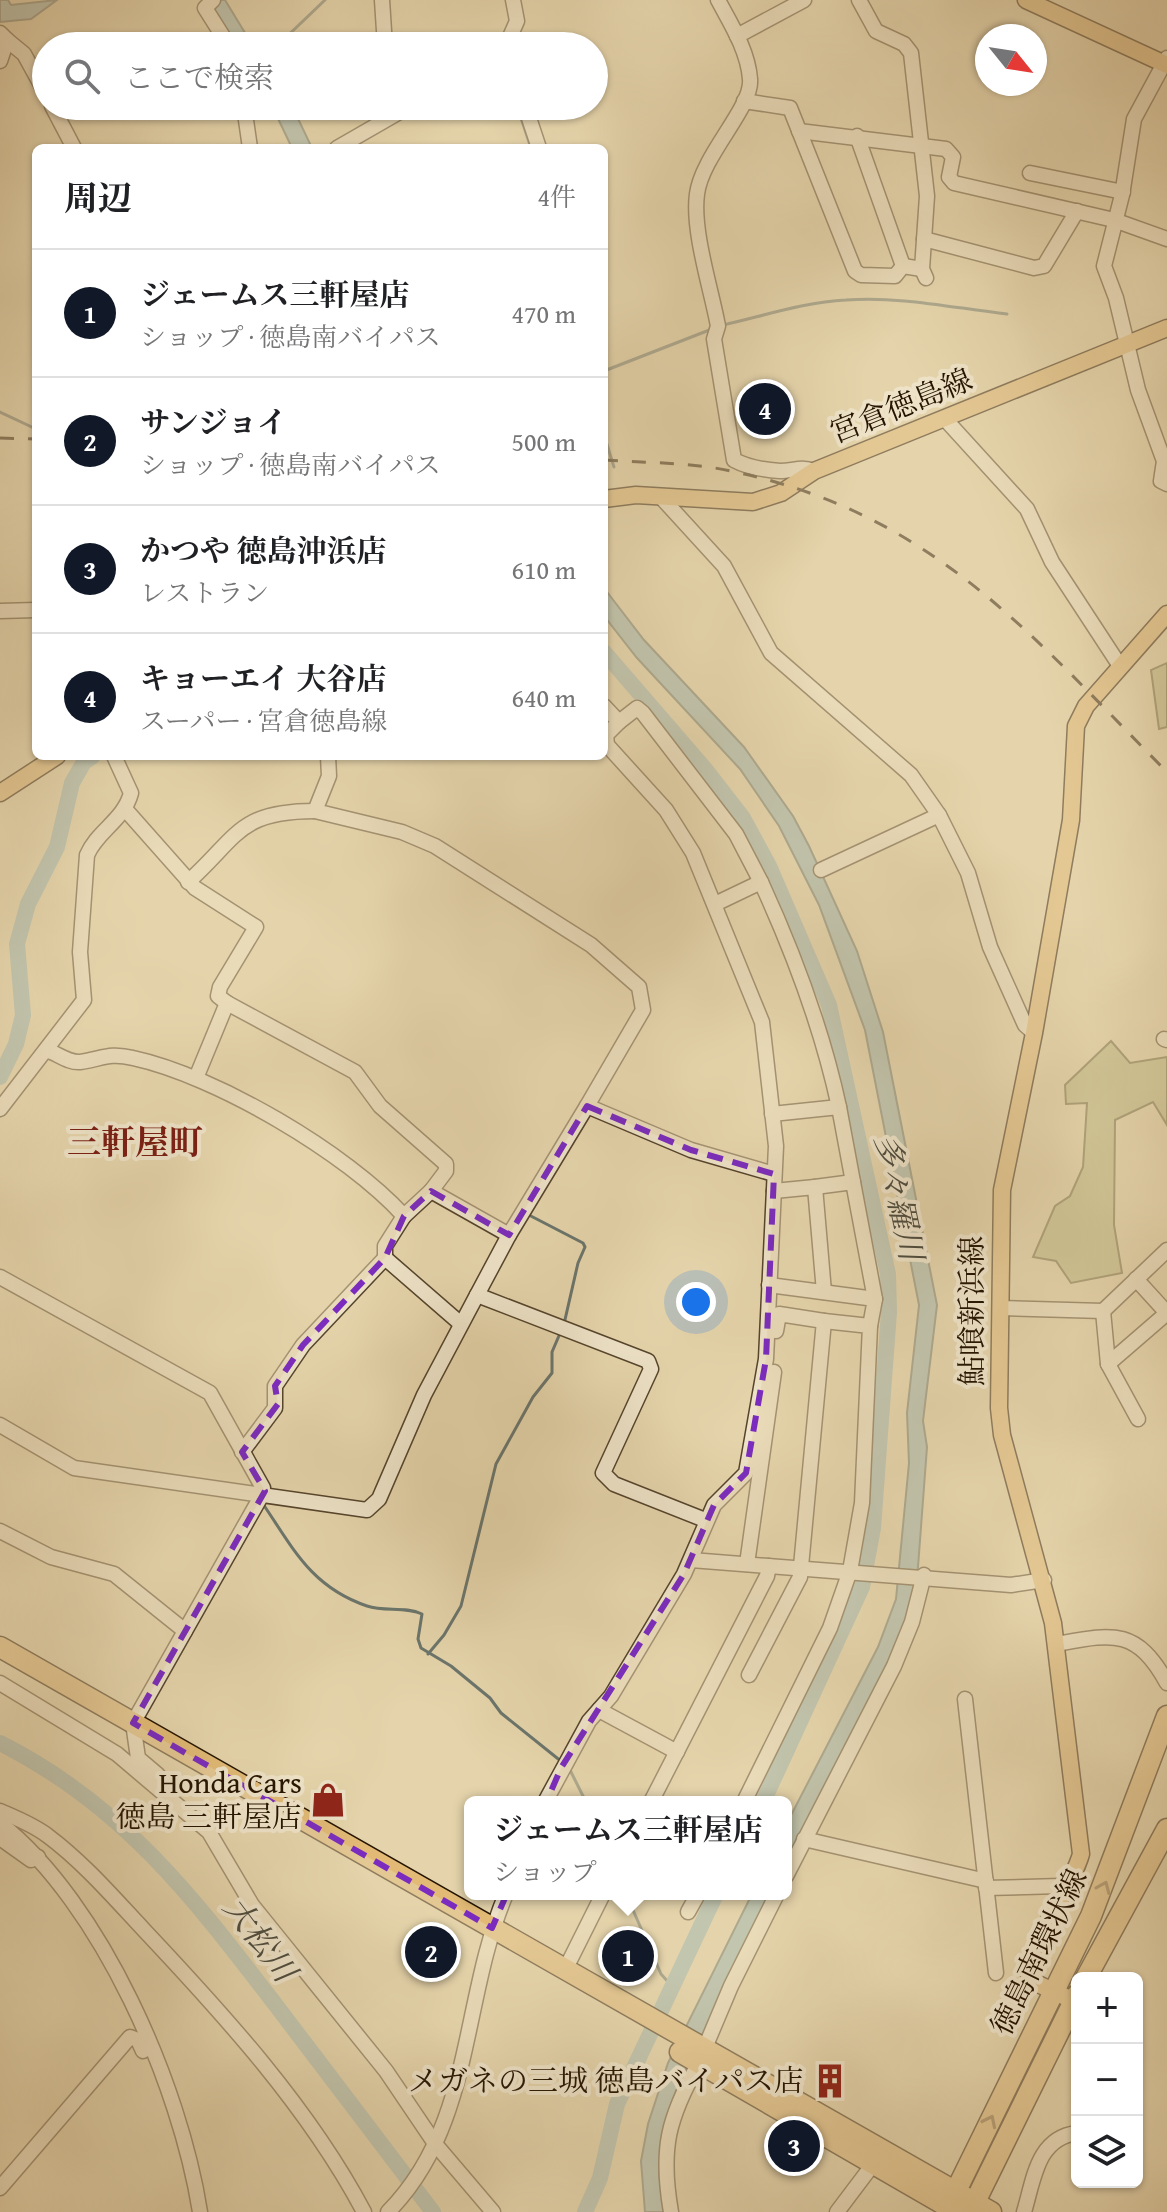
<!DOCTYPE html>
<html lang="ja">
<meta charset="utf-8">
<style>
body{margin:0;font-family:"Gentium Book Plus","Noto Serif JP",serif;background:#f6f6f6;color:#202124}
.controls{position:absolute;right:24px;bottom:24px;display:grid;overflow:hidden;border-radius:12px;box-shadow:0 2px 6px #0004}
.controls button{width:72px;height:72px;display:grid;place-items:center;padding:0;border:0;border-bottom:2px solid #e0e0e0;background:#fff;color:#202124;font:40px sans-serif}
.compass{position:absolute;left:975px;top:24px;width:72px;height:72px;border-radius:50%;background:#fff;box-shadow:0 2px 6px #0004;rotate:120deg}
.you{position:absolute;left:696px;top:1302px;width:28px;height:28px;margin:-20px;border:6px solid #fff;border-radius:50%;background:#1a73e8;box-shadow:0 0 0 12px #1a73e833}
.badge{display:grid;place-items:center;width:52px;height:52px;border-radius:50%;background:#111827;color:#fff;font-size:26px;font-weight:700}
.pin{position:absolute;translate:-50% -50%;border:4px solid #fff;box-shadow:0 2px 8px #0006}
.popup{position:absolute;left:464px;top:1796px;width:328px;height:104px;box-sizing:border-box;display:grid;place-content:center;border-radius:12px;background:#fff;filter:drop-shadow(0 2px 6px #0005);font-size:26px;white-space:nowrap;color:#757577}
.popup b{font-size:30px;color:#202124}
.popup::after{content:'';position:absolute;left:50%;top:100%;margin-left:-16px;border:16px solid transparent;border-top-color:#fff}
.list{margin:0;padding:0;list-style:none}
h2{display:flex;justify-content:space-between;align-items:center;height:104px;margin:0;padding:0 32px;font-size:34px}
h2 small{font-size:26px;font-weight:400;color:#757577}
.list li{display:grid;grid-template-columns:52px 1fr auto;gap:24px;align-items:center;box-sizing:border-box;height:128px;padding:0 32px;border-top:2px solid #e0e0e0}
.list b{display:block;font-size:30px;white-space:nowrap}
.list p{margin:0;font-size:26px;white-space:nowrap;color:#757577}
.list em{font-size:26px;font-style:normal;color:#757577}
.icon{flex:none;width:44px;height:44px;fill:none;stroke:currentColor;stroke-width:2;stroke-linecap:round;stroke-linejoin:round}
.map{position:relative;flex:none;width:1167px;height:2212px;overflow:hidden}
.search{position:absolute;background:#fff;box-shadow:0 2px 6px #0004;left:32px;top:32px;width:576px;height:88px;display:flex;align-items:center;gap:20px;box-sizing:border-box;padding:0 28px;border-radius:44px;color:#757577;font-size:30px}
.panel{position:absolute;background:#fff;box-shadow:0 2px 6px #0004;left:32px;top:144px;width:576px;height:616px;border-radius:12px}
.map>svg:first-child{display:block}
.green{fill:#bcbb83;stroke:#706842;stroke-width:2}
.water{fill:#99b6b3;stroke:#6b756c;stroke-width:2}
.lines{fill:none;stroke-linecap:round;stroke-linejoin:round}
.stream{stroke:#6b756c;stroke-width:3}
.river{stroke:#99b6b3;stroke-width:16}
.minor-casing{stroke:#55442c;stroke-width:17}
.major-casing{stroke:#251401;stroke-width:19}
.highway-casing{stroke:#251401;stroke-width:23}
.minor{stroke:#eee3c8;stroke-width:14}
.major{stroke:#e2ba76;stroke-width:16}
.highway{stroke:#e2ba76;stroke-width:20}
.rail{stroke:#251401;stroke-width:3;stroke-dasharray:14 14;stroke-linecap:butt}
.oneway{stroke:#84673c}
.marked{fill:none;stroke:#7b2cbf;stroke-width:6;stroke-dasharray:16 10;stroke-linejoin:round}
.labels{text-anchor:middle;stroke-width:8;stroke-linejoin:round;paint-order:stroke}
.street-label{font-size:30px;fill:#251401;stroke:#eee3c8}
.poi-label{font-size:30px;fill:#251401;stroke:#eee3c8;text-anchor:end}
.water-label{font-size:32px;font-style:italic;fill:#4e4d3f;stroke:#eee3c8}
.quarter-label{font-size:34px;font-weight:bold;fill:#7a1f14;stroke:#eee3c8}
</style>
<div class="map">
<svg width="1167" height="2212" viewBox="0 0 1167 2212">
<rect width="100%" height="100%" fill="#e5d4ab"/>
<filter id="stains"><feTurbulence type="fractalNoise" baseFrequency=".0025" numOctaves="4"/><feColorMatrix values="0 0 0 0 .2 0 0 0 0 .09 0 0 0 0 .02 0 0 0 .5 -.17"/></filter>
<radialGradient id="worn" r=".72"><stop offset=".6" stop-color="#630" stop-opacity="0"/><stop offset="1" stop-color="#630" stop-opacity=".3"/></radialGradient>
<g class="green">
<polygon points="1167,663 1167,727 1159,729 1151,670"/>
<polygon points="1111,1041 1130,1063 1167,1057 1167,1125 1153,1102 1115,1120 1114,1225 1122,1273 1071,1283 1056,1261 1033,1257 1055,1206 1070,1196 1083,1167 1087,1103 1066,1104 1065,1085"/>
</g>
<g class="water">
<polygon points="0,0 8,0 11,5 57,0 31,19 0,22"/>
<polygon points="206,0 225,0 253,46 235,46"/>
<polygon points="272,106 292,106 312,148 292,148"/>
<polygon points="604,588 644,640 744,747 793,816 809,846 857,951 883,1032 937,1305 923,1421 927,1447 918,1567 910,1618 890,1664 786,1867 786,1825 878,1647 896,1599 909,1463 907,1413 919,1305 865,1030 819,905 779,826 740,769 637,658 604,616"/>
<polygon points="752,1894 773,1894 679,2083 667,2116 659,2174 665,2212 645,2212 641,2161 648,2124 668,2063"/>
</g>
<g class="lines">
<g class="stream">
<polyline points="277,46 325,0"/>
<polyline points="517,106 531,148"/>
<path d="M 723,325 C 763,316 805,302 846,300 C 901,296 953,308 1007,314"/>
<polyline points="604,371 712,329"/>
<polyline points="0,412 36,429"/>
<polyline points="604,435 614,467"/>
<polyline points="527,1214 583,1243 585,1247 578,1263 564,1324"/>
<path d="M 263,1504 C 293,1548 311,1587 367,1606 C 385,1612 405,1606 422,1614 L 418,1639 L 421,1648 L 451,1666 L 490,1698 L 501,1713 L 562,1762"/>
<polyline points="428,1654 444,1635 461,1606 496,1464 533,1397 552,1373 552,1352 561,1331"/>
<polyline points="568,1766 586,1802"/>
<polyline points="626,1894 661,1974 670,1984"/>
</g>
<g class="river">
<polyline points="604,652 705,769 743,818 769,866 829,1005 888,1274 889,1312 873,1528 862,1587 763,1802"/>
<polyline points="0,1077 16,1044 23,1015 17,944 28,904 57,847 72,783 84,762 93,756"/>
<path d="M 0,1743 C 123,1805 193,1897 275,2004 C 328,2073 380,2143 433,2212"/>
<polyline points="585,2212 600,2178 617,2104 716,1894"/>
</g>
<g class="minor-casing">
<g id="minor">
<polyline points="213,0 205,8 229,46"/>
<polyline points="382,0 385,46"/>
<path d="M 718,0 C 731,24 748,51 750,79 C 753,107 702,155 697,194 C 692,231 711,288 718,326 L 714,339 L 734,460 C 747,467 765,470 780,471 C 793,471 801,466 814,471"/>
<polyline points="859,0 876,31 904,44 911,53 927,196 922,269 926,278"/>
<polyline points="0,33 7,40 0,61"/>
<polyline points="737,36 804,0"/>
<polyline points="7,40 24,54 46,94"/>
<polyline points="506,46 517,21 513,0"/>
<polyline points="1167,58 1134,119 1122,195 1104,266 1116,298 1138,390 1164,461 1161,481 1167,484"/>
<polyline points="744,101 790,108 855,271 861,275 895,276 903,266 922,269"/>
<polyline points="52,106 74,148"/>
<polyline points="244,106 250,148"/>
<polyline points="525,106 539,148"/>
<polyline points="799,131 946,149 953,157 949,177 954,183 1114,220 1167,239"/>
<polyline points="857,136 903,266"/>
<polyline points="337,148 410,106"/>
<polyline points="1030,173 1123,192"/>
<polyline points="924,239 1034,268 1044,266 1077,211"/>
<polyline points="945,419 1027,509 1052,562 1120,666"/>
<polyline points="660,496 724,566 771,653 911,775 939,815 968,873 990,947 1025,1025 1034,1033"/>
<polyline points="0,611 36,610"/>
<polyline points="619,722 637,708 643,713 736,834 761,882"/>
<polyline points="328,756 329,776 315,811 402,832 435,846 591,945 639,987 643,1010 587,1106"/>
<polyline points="125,809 195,888 256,927 220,987 218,996 227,1003"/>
<polyline points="821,870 939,815"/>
<path d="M 188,882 C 238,837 238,811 315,811"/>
<path d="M 715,904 L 761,882 C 795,956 822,1028 839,1107"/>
<polyline points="1164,1039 1167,1040"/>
<path d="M 46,1050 C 57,1053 68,1063 80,1062 C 102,1059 109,1052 133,1058 C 216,1076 347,1153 404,1216 L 385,1246 L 385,1258"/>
<polyline points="196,1078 227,1003 355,1072 380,1106 446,1164 446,1171 431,1191"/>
<path d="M 0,1109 L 84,1000 L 80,952 L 87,855 C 97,831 124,820 131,793 L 114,756"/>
<polyline points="772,1114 839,1107 853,1182"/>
<polyline points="815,1187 853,1182 875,1299"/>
<polyline points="774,1191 815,1187 824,1292"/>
<polyline points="404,1216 431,1191 509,1235 477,1295"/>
<polyline points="509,1235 587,1106 691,1150 774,1174"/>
<polyline points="0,1277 210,1393 263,1488 263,1493 133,1723 138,1758 158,1775"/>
<polyline points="1136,1279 1167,1313"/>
<polyline points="769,1285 875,1299 870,1326"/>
<polyline points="1000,1308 1103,1311 1167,1250"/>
<polyline points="1103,1311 1108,1364 1138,1419"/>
<polyline points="1108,1364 1167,1313"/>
<polyline points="0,1425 74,1468 367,1510 379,1499 424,1395 477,1295 648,1361 651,1369 603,1473 614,1484 705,1520"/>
<polyline points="242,1452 275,1408 275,1386 303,1345 385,1258 461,1324"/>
<polyline points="0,1531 51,1557 114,1574 185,1631"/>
<polyline points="691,1560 1011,1585 1044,1580"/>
<polyline points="747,1564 774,1372"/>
<path d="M 1056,1644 C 1112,1634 1136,1627 1167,1683"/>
<polyline points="749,1675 800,1577 824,1321 779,1314 776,1331"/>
<polyline points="0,1683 117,1754 209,1832 252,1905 386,2071 436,2145 493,2212"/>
<polyline points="965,1699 996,1973"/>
<polyline points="599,1710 677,1752"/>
<polyline points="545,1802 589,1721 611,1696 684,1574 714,1505 746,1473 766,1359 776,1146 762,1022 693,853 666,810 607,745 606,735 619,722 604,706"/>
<polyline points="651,1802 767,1576 769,1566"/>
<polyline points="744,1802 830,1628 850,1571 862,1503 870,1326 824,1321"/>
<path d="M 0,1811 C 16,1818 34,1825 48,1836 C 84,1863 114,1898 144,1930 C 224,2015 309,2108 364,2212"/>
<path d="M 0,1823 C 102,1904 180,2085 200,2212"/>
<polyline points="0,1838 31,1860 38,1857"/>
<polyline points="804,1839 986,1881"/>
<polyline points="786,1876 894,1666 912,1622 924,1575"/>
<polyline points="986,1888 1061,1886 1067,1889"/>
<polyline points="688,1912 698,1894"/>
<polyline points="565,1970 603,1894"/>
<polyline points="704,2050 731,1986 777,1894"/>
<polyline points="0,2188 130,2037 138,2040 143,2051"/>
<path d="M 388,2212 C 474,2125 461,2000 506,1894"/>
<path d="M 671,2212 C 660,2149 668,2118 699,2063"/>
<polyline points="837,2212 874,2163"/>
<path d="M 1024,2212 C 1034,2179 1037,2138 1077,2133"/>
</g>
</g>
<g class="major-casing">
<g id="major">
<polyline points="1026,0 1167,65"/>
<polyline points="604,499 636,495 753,502 781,493 814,471 1167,328"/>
<polyline points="0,793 57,756"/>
<path d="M 1074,2001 L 1036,1983 L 1028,1972 C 1028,1947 1072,1887 1081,1854 L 1053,1623 L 1002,1435 L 999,1408 L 1002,1190 L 1034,1033 L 1071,820 L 1076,726 L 1086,706 L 1167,614"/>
</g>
</g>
<g class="highway-casing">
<g id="highway">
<polyline points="0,1647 991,2212"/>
<polyline points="1086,1978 1167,1829"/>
<polyline points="680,2052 957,2212"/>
<polyline points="951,2201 1091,1916 1167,1716"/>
<polyline points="970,2212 1077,1995"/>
</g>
</g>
<use href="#minor" class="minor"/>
<use href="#major" class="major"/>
<use href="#highway" class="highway"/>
<g class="rail">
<polyline points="0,438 36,439"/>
<path d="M 604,460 C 646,463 689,462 731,471 C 933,513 1030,634 1167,772"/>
</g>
</g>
<defs><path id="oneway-chevron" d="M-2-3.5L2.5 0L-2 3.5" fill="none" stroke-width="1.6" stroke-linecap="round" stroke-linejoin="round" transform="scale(2)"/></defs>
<g class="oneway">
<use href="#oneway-chevron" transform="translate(1104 1887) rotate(-67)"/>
<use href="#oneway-chevron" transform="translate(990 2121) rotate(-64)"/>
</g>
<path d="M0 0H1167V2212H0ZM 587,1106 L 691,1150 L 774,1174 L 766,1359 L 746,1473 L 714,1505 L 684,1574 L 561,1768 L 492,1928 L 133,1723 L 265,1491 L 242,1452 L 278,1404 L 275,1386 L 303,1345 L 385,1258 L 404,1216 L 431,1191 L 509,1235 Z" fill="#e5d4ab" fill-opacity=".55" fill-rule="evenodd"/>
<path class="marked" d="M 587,1106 L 691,1150 L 774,1174 L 766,1359 L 746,1473 L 714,1505 L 684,1574 L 561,1768 L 492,1928 L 133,1723 L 265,1491 L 242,1452 L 278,1404 L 275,1386 L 303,1345 L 385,1258 L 404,1216 L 431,1191 L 509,1235 Z"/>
<defs>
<g id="shop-bare" transform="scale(2.76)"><path d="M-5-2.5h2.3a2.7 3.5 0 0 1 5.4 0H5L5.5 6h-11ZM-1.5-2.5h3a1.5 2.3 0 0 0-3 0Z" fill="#8f2418" stroke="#eee3c8" stroke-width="2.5" paint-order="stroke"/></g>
<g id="building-bare" transform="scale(2.76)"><path d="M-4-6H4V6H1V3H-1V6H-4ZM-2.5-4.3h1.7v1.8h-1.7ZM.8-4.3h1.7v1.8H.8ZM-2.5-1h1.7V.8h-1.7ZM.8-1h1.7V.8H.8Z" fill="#8f2418" stroke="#eee3c8" stroke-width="2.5" paint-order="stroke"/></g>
</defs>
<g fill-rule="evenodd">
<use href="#shop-bare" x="328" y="1800"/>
<use href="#building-bare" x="830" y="2081"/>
</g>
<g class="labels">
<g class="street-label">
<text transform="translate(901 406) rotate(-22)" y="10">宮倉徳島線</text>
<text transform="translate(972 1311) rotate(-90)" y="10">鮎喰新浜線</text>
<text transform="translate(1039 1952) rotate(-64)" y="10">徳島南環状線</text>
</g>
<g class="poi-label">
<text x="302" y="1793">Honda Cars<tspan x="302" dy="34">徳島 三軒屋店</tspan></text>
<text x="804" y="2091">メガネの三城 徳島バイパス店</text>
</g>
<g class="water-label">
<text transform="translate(899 1197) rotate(78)" y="11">多々羅川</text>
<text transform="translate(260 1939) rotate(53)" y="11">大松川</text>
</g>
<g class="quarter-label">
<text x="135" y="1154">三軒屋町</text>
</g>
</g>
<rect width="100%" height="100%" filter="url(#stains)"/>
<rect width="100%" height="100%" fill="url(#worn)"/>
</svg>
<div class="controls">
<button>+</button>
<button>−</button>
<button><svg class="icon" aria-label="layers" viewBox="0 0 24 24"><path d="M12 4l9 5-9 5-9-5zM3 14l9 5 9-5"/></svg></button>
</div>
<svg class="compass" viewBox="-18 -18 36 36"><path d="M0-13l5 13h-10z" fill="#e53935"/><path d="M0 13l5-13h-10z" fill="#757577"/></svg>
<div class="you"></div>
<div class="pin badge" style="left:628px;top:1956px">1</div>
<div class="popup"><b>ジェームス三軒屋店</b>ショップ</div>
<div class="pin badge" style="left:431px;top:1952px">2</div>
<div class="pin badge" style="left:794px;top:2146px">3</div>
<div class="pin badge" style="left:765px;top:409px">4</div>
<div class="search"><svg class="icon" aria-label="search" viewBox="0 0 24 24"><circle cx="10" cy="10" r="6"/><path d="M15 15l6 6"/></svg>ここで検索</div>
<section class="panel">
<h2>周辺<small>4件</small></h2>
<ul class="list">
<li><span class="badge">1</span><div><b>ジェームス三軒屋店</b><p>ショップ · 徳島南バイパス</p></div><em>470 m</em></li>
<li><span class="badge">2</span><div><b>サンジョイ</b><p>ショップ · 徳島南バイパス</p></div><em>500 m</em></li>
<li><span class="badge">3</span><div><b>かつや 徳島沖浜店</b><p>レストラン</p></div><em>610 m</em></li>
<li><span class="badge">4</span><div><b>キョーエイ 大谷店</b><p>スーパー · 宮倉徳島線</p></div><em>640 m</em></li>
</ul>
</section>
</div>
